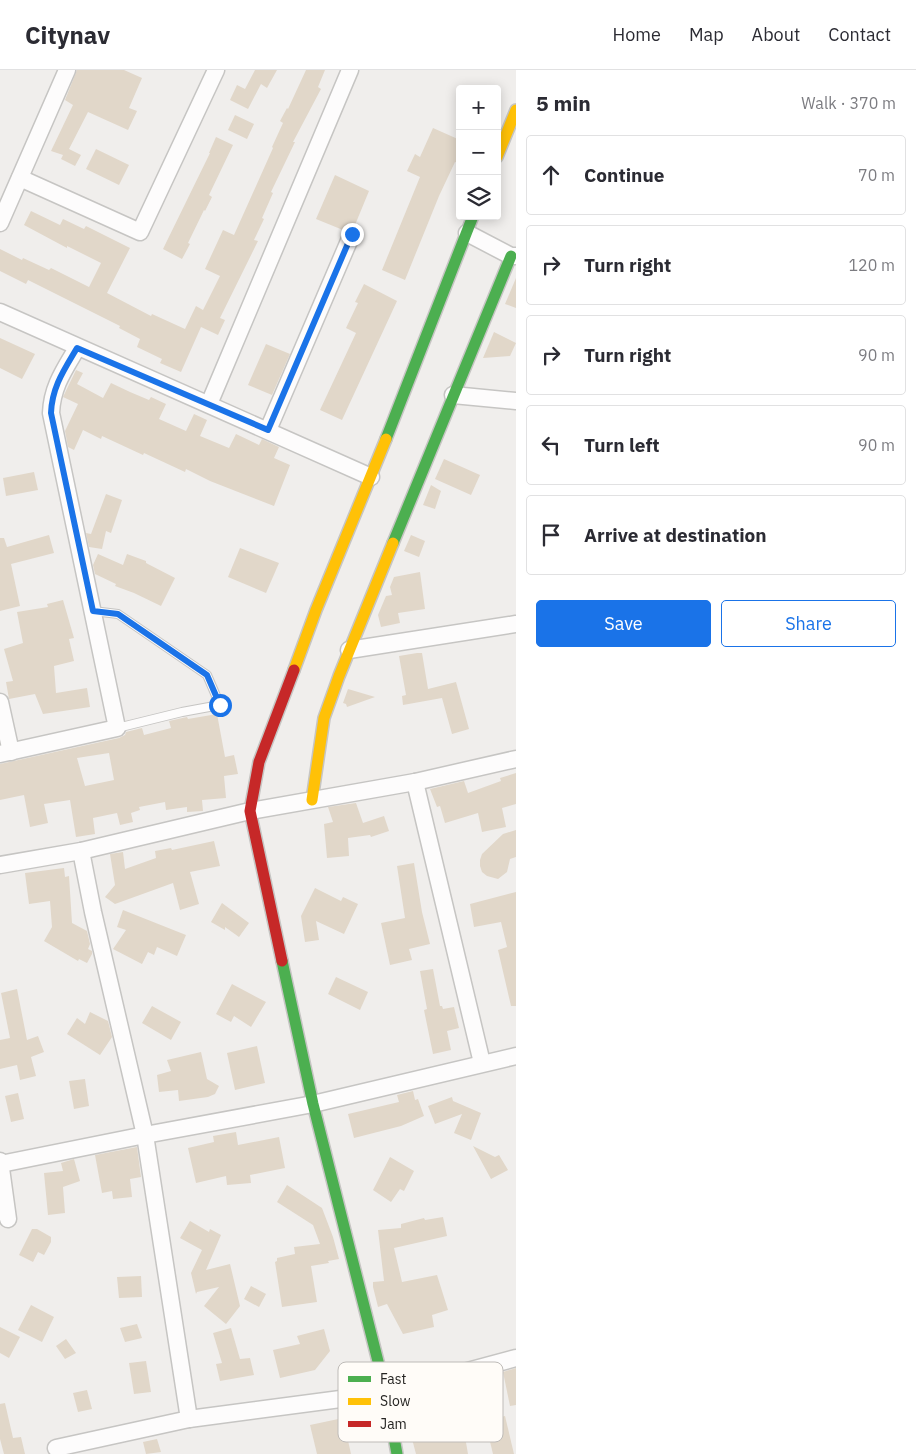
<!DOCTYPE html>
<meta charset="utf-8">
<style>
body{margin:0;font-family:"IBM Plex Sans",sans-serif;background:#f7f7f7;color:#2b2b33}
.controls{position:absolute;right:15px;top:15px;display:grid;overflow:hidden;border-radius:5px;box-shadow:0 2px 12px #0003}
.controls button{width:45px;height:45px;display:grid;place-items:center;padding:0;border:0;border-bottom:1px solid #e1e1e2;background:#fff;color:#2b2b33;font:25px sans-serif}
.stop{position:absolute;width:15px;height:15px;margin:-11px;border:4px solid #1a73e8;border-radius:50%;background:#fff}
.stop.end{background:#1a73e8;border-color:#fff;box-shadow:0 1px 5px #0008}
.list{margin:0;padding:0;list-style:none}
h2{display:flex;justify-content:space-between;align-items:center;height:65px;margin:0;padding:0 20px;font-size:21px}
h2 small{font-size:16px;font-weight:400;color:#7c7c81}
.list li{display:grid;grid-template-columns:32px 1fr auto;gap:15px;align-items:center;box-sizing:border-box;height:80px;margin:0 10px 10px;padding:0 10px;border:1px solid #e1e1e2;border-radius:5px}
.list b{display:block;font-size:19px;white-space:nowrap}
.list em{font-size:16px;font-style:normal;color:#7c7c81}
.actions{display:flex;gap:10px;padding:15px 20px}
.actions a{flex:1;padding:11px 0;border:1px solid #1a73e8;border-radius:5px;text-align:center;font-size:18px;color:#1a73e8}
.actions .main{background:#1a73e8;color:#fff}
.icon{flex:none;width:28px;height:28px;fill:none;stroke:currentColor;stroke-width:2;stroke-linecap:round;stroke-linejoin:round}
.map{position:relative;flex:none;width:516px;height:1384px;overflow:hidden}
header{display:flex;align-items:center;gap:30px;box-sizing:border-box;height:70px;padding:0 25px;background:#fff;border-bottom:1px solid #e1e1e2}
header strong{font-size:24px}
nav{display:flex;gap:28px;margin-inline-start:auto;font-size:18px}
main{display:flex}
aside{flex:1;background:#fff}
.map>svg:first-child{display:block}
.building{fill:#e1d7c9;fill-rule:evenodd}
.lines{fill:none;stroke-linecap:round;stroke-linejoin:round}
.lane-casing{stroke:#c6c5c3;stroke-width:10}
.street-casing{stroke:#c6c5c3;stroke-width:19}
.fast-casing{stroke:#c6c5c3;stroke-width:14}
.slow-casing{stroke:#c6c5c3;stroke-width:14}
.jam-casing{stroke:#c6c5c3;stroke-width:14}
.lane{stroke:#fdfcfc;stroke-width:8}
.street{stroke:#fdfcfc;stroke-width:16}
.fast{stroke:#4caf50;stroke-width:11}
.slow{stroke:#ffc107;stroke-width:11}
.jam{stroke:#c62828;stroke-width:11}
.route{stroke:#1a73e8;stroke-width:6}
.key{fill:#fffcf8;stroke:#bebbb8;stroke-width:1}
.key-label{font-size:14px;fill:#252422}
</style>
<header>
<strong>Citynav</strong>
<nav><a>Home</a><a>Map</a><a>About</a><a>Contact</a></nav>
</header>
<main>
<div class="map">
<svg width="516" height="1384" viewBox="0 0 516 1384">
<rect width="100%" height="100%" fill="#f0eeec"/>
<g class="building">
<polygon points="77,0 124,0 142,8 129,38 137,41 128,60 88,42 69,79 81,85 75,96 61,89 63,85 51,81 73,35 65,30"/>
<polygon points="255,0 277,0 267,18 261,14 248,39 230,30 237,15 245,19"/>
<polygon points="306,0 325,0 318,17 321,19 293,72 295,72 271,122 273,123 262,148 264,149 254,170 258,171 220,248 225,250 218,265 201,257 181,302 160,293 162,289 137,277 140,269 119,258 120,256 28,210 26,214 0,201 0,179 22,190 23,188 49,200 51,198 89,217 101,193 67,176 67,178 24,155 31,141 60,155 63,149 84,159 86,156 130,178 107,223 151,246 152,244 185,259 196,236 203,240 220,206 205,199 223,160 234,165 273,78 272,77 283,53 280,51 287,38 288,39"/>
<polygon points="235,45 254,54 247,69 228,60"/>
<polygon points="433,58 460,70 460,94 455,92 439,126 405,210 382,200 420,107 407,101 415,84 420,87"/>
<polygon points="216,67 233,75 209,125 212,127 205,141 204,140 188,173 190,174 182,189 163,179 210,83 209,83"/>
<polygon points="96,79 129,95 119,115 86,99"/>
<polygon points="335,105 369,121 355,155 346,156 343,160 316,149"/>
<polygon points="516,208 516,238 505,234"/>
<polygon points="364,214 397,231 342,350 320,340 356,263 346,258 358,233 355,232"/>
<polygon points="494,262 516,273 510,286 483,288"/>
<polygon points="0,268 35,284 22,309 0,298"/>
<polygon points="266,274 290,284 272,325 248,315"/>
<polygon points="76,300 83,303 77,314 103,328 111,313 130,322 149,330 151,327 166,334 159,349 186,361 194,344 207,350 200,366 229,378 236,364 259,375 262,369 279,377 274,388 290,395 274,436 210,411 186,399 185,402 144,383 143,385 102,366 101,369 83,360 74,380 68,377 65,361 78,334 63,327"/>
<polygon points="444,389 480,405 471,425 435,409"/>
<polygon points="34,402 38,420 6,426 3,408"/>
<polygon points="431,415 441,421 435,439 423,435"/>
<polygon points="106,424 122,430 111,463 106,461 102,479 89,477 86,463 91,464"/>
<polygon points="49,465 54,483 11,494 20,536 0,541 0,468 4,468 7,477"/>
<polygon points="411,465 425,471 419,487 404,481"/>
<polygon points="240,478 279,493 266,523 228,507"/>
<polygon points="98,484 123,495 127,484 146,491 146,493 175,508 161,536 134,523 115,516 116,514 95,504 93,495"/>
<polygon points="420,502 425,539 398,543 400,553 381,557 378,545 386,526 392,525 390,517 394,507"/>
<polygon points="63,530 74,568 69,569 74,591 54,596 56,623 87,618 90,637 43,644 35,624 9,629 6,612 13,611 4,579 23,573 17,542 48,537 47,534"/>
<polygon points="417,583 422,583 428,619 456,612 469,659 452,664 442,628 403,635 402,626 406,625 399,586"/>
<polygon points="348,619 375,627 347,637 346,634 343,633"/>
<path d="M 217,644 L 225,687 L 234,685 L 238,704 L 224,706 L 226,728 L 202,730 L 203,741 L 187,742 L 187,737 L 166,740 L 165,732 L 139,737 L 140,740 L 131,743 L 133,752 L 120,755 L 117,743 L 93,748 L 95,764 L 76,767 L 70,730 L 44,734 L 48,753 L 30,757 L 24,725 L 0,730 L 0,694 L 119,668 L 125,665 L 126,662 L 142,658 L 144,665 L 171,658 L 169,651 L 187,647 L 188,649 ZM 109,683 L 114,710 L 85,716 L 77,688 Z"/>
<polygon points="516,703 516,734 502,738 506,757 482,762 478,743 445,753 440,736 437,737 430,719 464,711 468,723 501,711 500,708"/>
<polygon points="356,733 363,753 384,746 389,761 371,767 370,765 348,768 349,786 327,788 324,754 333,752 328,737"/>
<polygon points="516,760 516,787 510,789 507,802 498,809 487,806 482,802 480,796 480,790 482,784 503,764"/>
<polygon points="214,771 220,796 190,802 199,834 180,840 173,813 115,834 105,827 115,815 110,784 123,782 125,799 156,788 155,781 171,778 172,780"/>
<polygon points="414,793 422,842 430,874 409,879 412,890 390,895 381,853 405,848 397,796"/>
<polygon points="64,798 65,807 69,806 72,853 87,861 90,874 88,879 92,881 92,884 87,893 79,889 78,891 44,871 52,857 50,831 29,834 25,803"/>
<polygon points="315,818 341,831 343,827 358,834 344,864 316,851 319,870 305,872 301,846"/>
<polygon points="516,822 516,936 511,936 498,880 507,877 501,852 474,857 470,834"/>
<polygon points="222,833 249,853 239,867 225,857 225,860 211,852"/>
<polygon points="123,840 186,865 177,886 157,877 154,885 148,882 142,894 113,879 126,860 117,857"/>
<polygon points="433,899 440,936 442,936 443,939 454,937 459,958 447,961 451,980 433,984 424,940 427,939 420,901"/>
<polygon points="336,907 368,922 360,940 328,924"/>
<polygon points="232,914 266,932 251,957 234,946 231,952 216,944"/>
<polygon points="17,919 27,970 38,966 44,982 31,987 36,1006 20,1010 17,995 0,999 0,970 10,968 1,923"/>
<polygon points="152,936 181,952 171,970 142,953"/>
<polygon points="90,942 108,951 112,967 100,985 67,964 77,948 85,954"/>
<polygon points="257,976 265,1013 235,1020 227,983"/>
<polygon points="201,982 207,1009 219,1016 215,1024 208,1027 179,1031 178,1020 159,1022 157,1005 171,1001 167,990"/>
<polygon points="85,1009 89,1036 74,1039 69,1011"/>
<polygon points="413,1021 415,1030 418,1029 424,1046 401,1056 354,1068 348,1044 399,1032 397,1025"/>
<polygon points="18,1023 24,1049 11,1052 5,1026"/>
<polygon points="452,1027 453,1031 481,1043 471,1070 454,1063 462,1044 435,1054 428,1036"/>
<polygon points="236,1062 238,1075 279,1067 285,1098 250,1105 251,1113 227,1115 226,1106 196,1113 188,1078 214,1072 213,1066"/>
<polygon points="473,1076 495,1087 499,1085 508,1100 491,1109"/>
<polygon points="137,1077 141,1107 130,1109 132,1127 113,1129 112,1121 102,1123 95,1085"/>
<polygon points="390,1087 414,1101 404,1121 400,1119 391,1132 373,1120"/>
<polygon points="74,1089 80,1111 63,1117 65,1143 48,1145 44,1103 63,1101 61,1093"/>
<polygon points="287,1115 322,1138 333,1167 339,1189 328,1191 329,1193 311,1196 317,1232 282,1237 275,1192 277,1191 277,1188 295,1184 294,1177 320,1174 313,1155 277,1132"/>
<polygon points="443,1147 447,1166 394,1178 402,1212 437,1205 448,1240 432,1245 434,1257 403,1264 387,1234 378,1237 373,1217 373,1212 384,1211 378,1160 401,1158 401,1154 424,1148 425,1150"/>
<polygon points="190,1151 209,1162 210,1159 221,1165 206,1200 230,1194 240,1236 226,1254 204,1236 219,1217 197,1222 196,1224 191,1203 202,1180 180,1168"/>
<polygon points="32,1159 37,1159 51,1167 51,1172 44,1185 38,1182 33,1192 19,1185"/>
<polygon points="141,1206 142,1227 119,1228 117,1207"/>
<polygon points="251,1216 266,1224 259,1237 244,1229"/>
<polygon points="31,1235 54,1247 42,1272 18,1260"/>
<polygon points="137,1254 142,1268 125,1272 120,1258"/>
<polygon points="0,1257 20,1267 9,1288 0,1283"/>
<polygon points="231,1258 240,1289 250,1288 254,1305 220,1311 216,1294 222,1293 213,1263"/>
<polygon points="324,1259 330,1281 315,1300 280,1308 273,1280 300,1274 297,1266"/>
<polygon points="66,1269 76,1283 65,1289 56,1276"/>
<polygon points="146,1291 151,1322 134,1324 129,1293"/>
<polygon points="516,1298 516,1335 510,1336 503,1302"/>
<polygon points="87,1320 92,1339 78,1342 73,1323"/>
<polygon points="5,1333 13,1368 21,1367 25,1384 4,1384 0,1369 0,1334"/>
<polygon points="460,1338 468,1384 416,1384 407,1350"/>
<polygon points="505,1346 514,1384 493,1384 485,1351"/>
<polygon points="343,1348 351,1384 317,1384 310,1355"/>
<polygon points="157,1369 161,1382 146,1384 143,1372"/>
</g>
<g class="lines">
<g class="lane-casing">
<polyline id="lane" points="93,541 118,544 207,605 220,635 182,642 117,658"/>
</g>
<g class="street-casing">
<g id="street">
<polyline points="20,108 140,162 216,0"/>
<polyline points="0,153 67,0"/>
<polyline points="467,163 511,186 516,186"/>
<polyline points="0,242 371,407"/>
<polyline points="453,325 516,331"/>
<polyline points="209,334 350,0"/>
<polyline points="268,360 352,164"/>
<polyline points="349,580 516,554"/>
<polyline points="0,632 11,682"/>
<path d="M 0,684 L 117,658 L 51,343 C 52,317 64,300 77,278"/>
<polyline points="415,712 482,993"/>
<polyline points="81,781 93,842 145,1065 189,1349"/>
<polyline points="0,795 81,781 250,741 415,712 516,689"/>
<polyline points="0,1091 8,1149"/>
<polyline points="1,1094 145,1065 313,1034 516,986"/>
<polyline points="56,1378 189,1349 386,1323 516,1288"/>
</g>
</g>
<g class="fast-casing">
<g id="fast">
<polyline points="386,369 473,146"/>
<polyline points="393,473 511,186"/>
<polyline points="282,891 313,1034 386,1323 397,1384"/>
</g>
</g>
<g class="slow-casing">
<g id="slow">
<polyline points="497,87 516,40"/>
<polyline points="294,600 316,540 386,369"/>
<polyline points="312,730 324,648 339,606 393,473"/>
</g>
</g>
<g class="jam-casing">
<polyline id="jam" points="282,891 250,741 259,692 294,600"/>
</g>
<use href="#lane" class="lane"/>
<use href="#street" class="street"/>
<use href="#fast" class="fast"/>
<use href="#slow" class="slow"/>
<use href="#jam" class="jam"/>
</g>
<g class="lines">
<path class="route" d="M 220,635 L 207,605 L 118,544 L 93,541 L 51,343 C 52,317 64,300 77,278 L 268,360 L 352,164"/>
</g>
<rect x="338" y="1292" width="165" height="80" rx="8" class="key"/>
<rect x="348" y="1306" width="23" height="6" fill="#4caf50"/>
<rect x="348" y="1328" width="23" height="7" fill="#ffc107"/>
<rect x="348" y="1351" width="23" height="6" fill="#c62828"/>
<g class="key-label">
<text x="380" y="1314">Fast</text>
<text x="380" y="1336">Slow</text>
<text x="380" y="1359">Jam</text>
</g>
</svg>
<div class="controls">
<button>+</button>
<button>−</button>
<button><svg class="icon" aria-label="layers" viewBox="0 0 24 24"><path d="M12 4l9 5-9 5-9-5zM3 14l9 5 9-5"/></svg></button>
</div>
<div class="stop" style="left:220px;top:635px"></div>
<div class="stop end" style="left:352px;top:164px"></div>
</div>
<aside>
<h2>5 min<small>Walk · 370 m</small></h2>
<ul class="list">
<li><svg class="icon" aria-label="ahead" viewBox="0 0 24 24"><path d="M12 20V5M6 11l6-6 6 6"/></svg><div><b>Continue</b></div><em>70 m</em></li>
<li><svg class="icon" aria-label="right" viewBox="0 0 24 24"><path d="M7 20v-9h11M14 6l5 5-5 5"/></svg><div><b>Turn right</b></div><em>120 m</em></li>
<li><svg class="icon" aria-label="right" viewBox="0 0 24 24"><path d="M7 20v-9h11M14 6l5 5-5 5"/></svg><div><b>Turn right</b></div><em>90 m</em></li>
<li><svg class="icon" aria-label="left" viewBox="0 0 24 24"><path d="M17 20v-9H6M10 6l-5 5 5 5"/></svg><div><b>Turn left</b></div><em>90 m</em></li>
<li><svg class="icon" aria-label="arrive" viewBox="0 0 24 24"><path d="M6 21V4h12l-3 4 3 4H6"/></svg><div><b>Arrive at destination</b></div></li>
</ul>
<div class="actions"><a class="main">Save</a><a>Share</a></div>
</aside>
</main>
